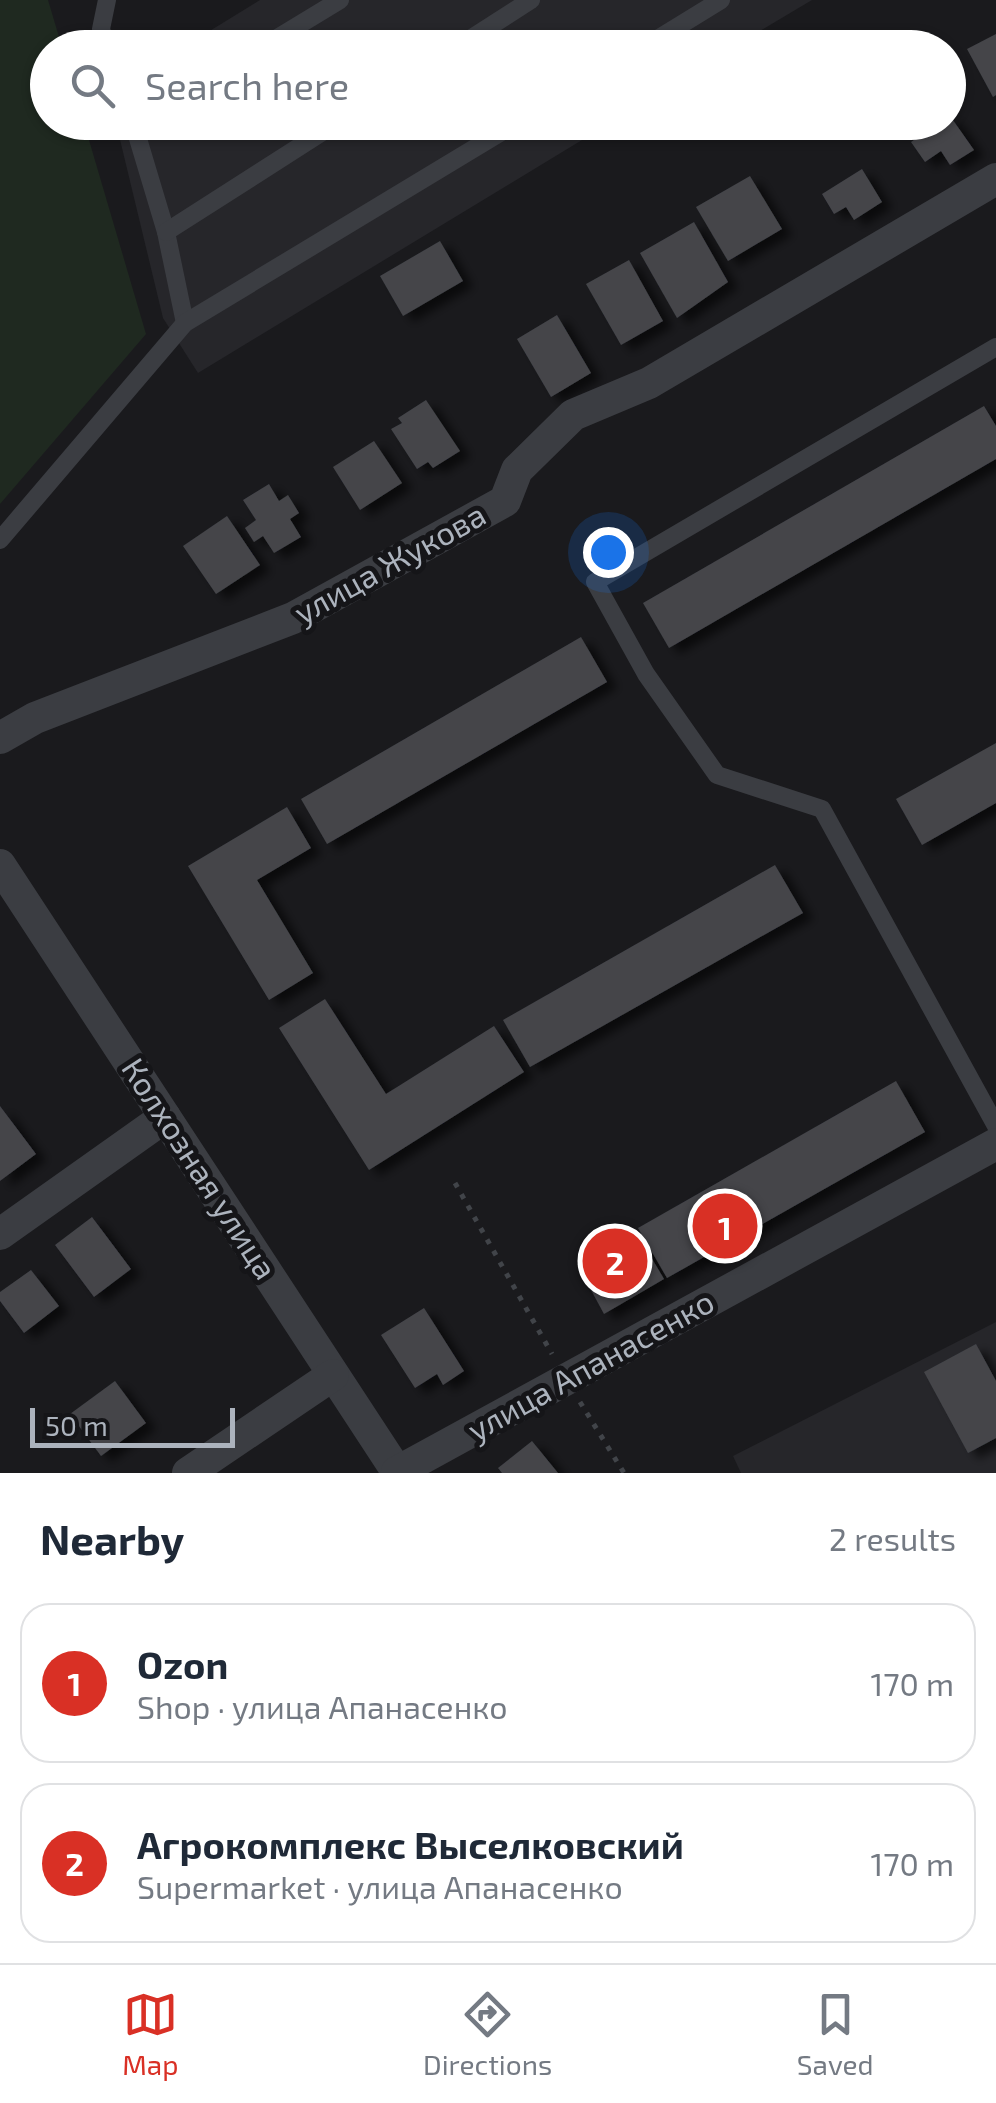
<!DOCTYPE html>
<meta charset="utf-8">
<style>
body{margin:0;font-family:"Exo 2",sans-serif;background:#f2f2f3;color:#1f2937}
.scale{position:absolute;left:30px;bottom:25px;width:205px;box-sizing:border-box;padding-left:10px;border:5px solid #acb3bd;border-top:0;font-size:28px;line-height:35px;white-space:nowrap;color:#acb3bd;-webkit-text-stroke:8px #151518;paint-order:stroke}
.you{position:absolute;left:608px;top:552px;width:35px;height:35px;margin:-25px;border:8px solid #fff;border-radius:50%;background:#1a73e8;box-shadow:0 0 0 15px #1a73e833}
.badge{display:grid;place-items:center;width:65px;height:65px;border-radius:50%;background:#d93025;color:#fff;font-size:32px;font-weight:700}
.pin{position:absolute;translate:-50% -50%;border:5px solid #fff;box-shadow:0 2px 10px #0006}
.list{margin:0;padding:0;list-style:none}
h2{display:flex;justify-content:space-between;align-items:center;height:130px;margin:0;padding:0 40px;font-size:42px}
h2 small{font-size:32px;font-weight:400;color:#747a83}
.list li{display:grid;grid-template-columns:65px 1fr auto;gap:30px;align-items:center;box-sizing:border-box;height:160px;margin:0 20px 20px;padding:0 20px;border:2px solid #e0e1e3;border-radius:30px}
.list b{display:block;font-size:38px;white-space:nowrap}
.list p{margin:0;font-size:32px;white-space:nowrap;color:#747a83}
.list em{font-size:32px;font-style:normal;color:#747a83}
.icon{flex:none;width:55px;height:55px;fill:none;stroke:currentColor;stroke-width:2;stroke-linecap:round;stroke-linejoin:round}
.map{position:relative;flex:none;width:996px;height:1473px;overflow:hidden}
.search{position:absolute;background:#fff;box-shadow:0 2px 8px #0004;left:30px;right:30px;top:30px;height:110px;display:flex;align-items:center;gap:25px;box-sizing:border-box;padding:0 35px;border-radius:55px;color:#747a83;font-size:38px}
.sheet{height:490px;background:#fff}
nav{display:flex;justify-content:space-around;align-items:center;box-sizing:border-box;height:140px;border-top:2px solid #e0e1e3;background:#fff;font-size:28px;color:#747a83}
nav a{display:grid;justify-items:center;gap:5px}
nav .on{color:#d93025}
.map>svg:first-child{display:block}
.built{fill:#26262a}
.green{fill:#1f2920}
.building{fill:#44454a;filter:url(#shadow)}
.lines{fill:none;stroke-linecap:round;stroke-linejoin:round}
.path{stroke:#414449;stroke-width:5;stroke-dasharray:5 8;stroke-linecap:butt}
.lane{stroke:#3b3d42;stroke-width:18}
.street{stroke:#3b3d42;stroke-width:32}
.labels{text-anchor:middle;stroke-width:10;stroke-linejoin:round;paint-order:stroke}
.street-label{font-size:32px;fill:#acb3bd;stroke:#151518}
</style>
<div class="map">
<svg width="996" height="1473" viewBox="0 0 996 1473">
<defs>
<filter id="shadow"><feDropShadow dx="10" dy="6" stdDeviation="5" flood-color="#0009"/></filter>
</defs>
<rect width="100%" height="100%" fill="#1a1a1d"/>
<g class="built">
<polygon points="260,0 812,0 733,47 182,48"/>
<polygon points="116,123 610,123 198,373 163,318"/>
<polygon points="996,1322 996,1473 741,1473 733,1456"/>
</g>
<polygon class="green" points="0,0 48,0 62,47 48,48 48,122 84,123 146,334 0,504"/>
<g class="building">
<polygon points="996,34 996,95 993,97 967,49"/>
<polygon points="948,113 974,150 950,165 941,151 925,162 911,142 940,122 948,122"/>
<polygon points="862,169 882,202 854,220 846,207 834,214 822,194"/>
<polygon points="750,176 782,229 728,261 696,207"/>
<polygon points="694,222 728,282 677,318 640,253"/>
<polygon points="440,241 463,281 403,316 380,276"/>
<polygon points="629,260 663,321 621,345 586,284"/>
<polygon points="557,315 591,373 551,397 517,339"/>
<polygon points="426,400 460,451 433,468 428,462 417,469 391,429 402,423 398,418"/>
<polygon points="984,406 996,426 996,459 669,648 643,603"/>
<polygon points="374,441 402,483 360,510 333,467"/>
<polygon points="269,484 279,501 288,495 299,513 290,519 301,537 274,553 263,536 254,542 245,528 256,520 243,500"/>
<polygon points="227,516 260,565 216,594 183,546"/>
<polygon points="581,637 607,682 327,844 301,799"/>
<polygon points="996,743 996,803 922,845 896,799"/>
<polygon points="287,807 311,848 257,880 313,973 269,1000 188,866"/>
<polygon points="775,865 803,913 530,1067 503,1020"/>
<polygon points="325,999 386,1094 494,1026 524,1072 369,1170 279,1028"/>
<polygon points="896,1081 925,1132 667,1278 638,1228"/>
<polygon points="0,1106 36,1154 0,1181"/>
<polygon points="92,1217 131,1269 94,1297 55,1245"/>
<polygon points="635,1230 664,1279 604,1314 577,1264"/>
<polygon points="31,1270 59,1306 24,1333 0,1301 0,1292"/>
<polygon points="424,1308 464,1371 443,1385 437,1374 415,1388 381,1335"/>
<polygon points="976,1344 996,1381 996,1438 968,1453 924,1372"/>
<polygon points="115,1381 146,1423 101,1456 70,1414"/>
<polygon points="532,1441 558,1473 502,1473 498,1468"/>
</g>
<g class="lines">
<g class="path">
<polyline points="455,1183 552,1354"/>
<polyline points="580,1402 624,1473"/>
</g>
<g class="lane">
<polyline points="107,48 101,29 107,0"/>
<polyline points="261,48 340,0"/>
<polyline points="456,48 531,0"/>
<polyline points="643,48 721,0"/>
<polyline points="133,122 166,232 185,323"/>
<polyline points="166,232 338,122"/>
<polyline points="996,347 595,582 646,674 717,775 822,809 996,1126"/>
<polyline points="0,540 185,323 518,122"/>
</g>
<g class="street">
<polyline points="0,738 35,718 293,618 505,501 517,470 573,415 649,383 996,179"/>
<polyline points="0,865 398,1473"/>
<polyline points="0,1234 165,1117"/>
<polyline points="397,1472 996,1144"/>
<polyline points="188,1473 333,1375"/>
</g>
</g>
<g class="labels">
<g class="street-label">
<text transform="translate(390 564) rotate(-29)" y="11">улица Жукова</text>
<text transform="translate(199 1169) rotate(57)" y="11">Колхозная улица</text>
<text transform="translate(591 1366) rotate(-29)" y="11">улица Апанасенко</text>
</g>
</g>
</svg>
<div class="scale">50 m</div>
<div class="you"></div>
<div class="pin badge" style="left:725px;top:1226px">1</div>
<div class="pin badge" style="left:615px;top:1261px">2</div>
<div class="search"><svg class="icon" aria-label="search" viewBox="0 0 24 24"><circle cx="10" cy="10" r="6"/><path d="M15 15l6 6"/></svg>Search here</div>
</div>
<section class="sheet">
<h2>Nearby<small>2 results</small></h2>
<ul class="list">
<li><span class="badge">1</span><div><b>Ozon</b><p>Shop · улица Апанасенко</p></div><em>170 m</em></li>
<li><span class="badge">2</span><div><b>Агрокомплекс Выселковский</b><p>Supermarket · улица Апанасенко</p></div><em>170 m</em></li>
</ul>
</section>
<nav>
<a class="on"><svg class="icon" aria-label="map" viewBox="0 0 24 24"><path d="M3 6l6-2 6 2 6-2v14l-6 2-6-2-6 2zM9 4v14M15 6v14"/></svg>Map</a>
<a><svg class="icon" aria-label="directions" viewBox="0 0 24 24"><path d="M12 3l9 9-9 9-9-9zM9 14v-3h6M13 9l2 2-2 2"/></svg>Directions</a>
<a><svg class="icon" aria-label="saved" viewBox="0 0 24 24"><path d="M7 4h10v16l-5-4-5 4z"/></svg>Saved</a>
</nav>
